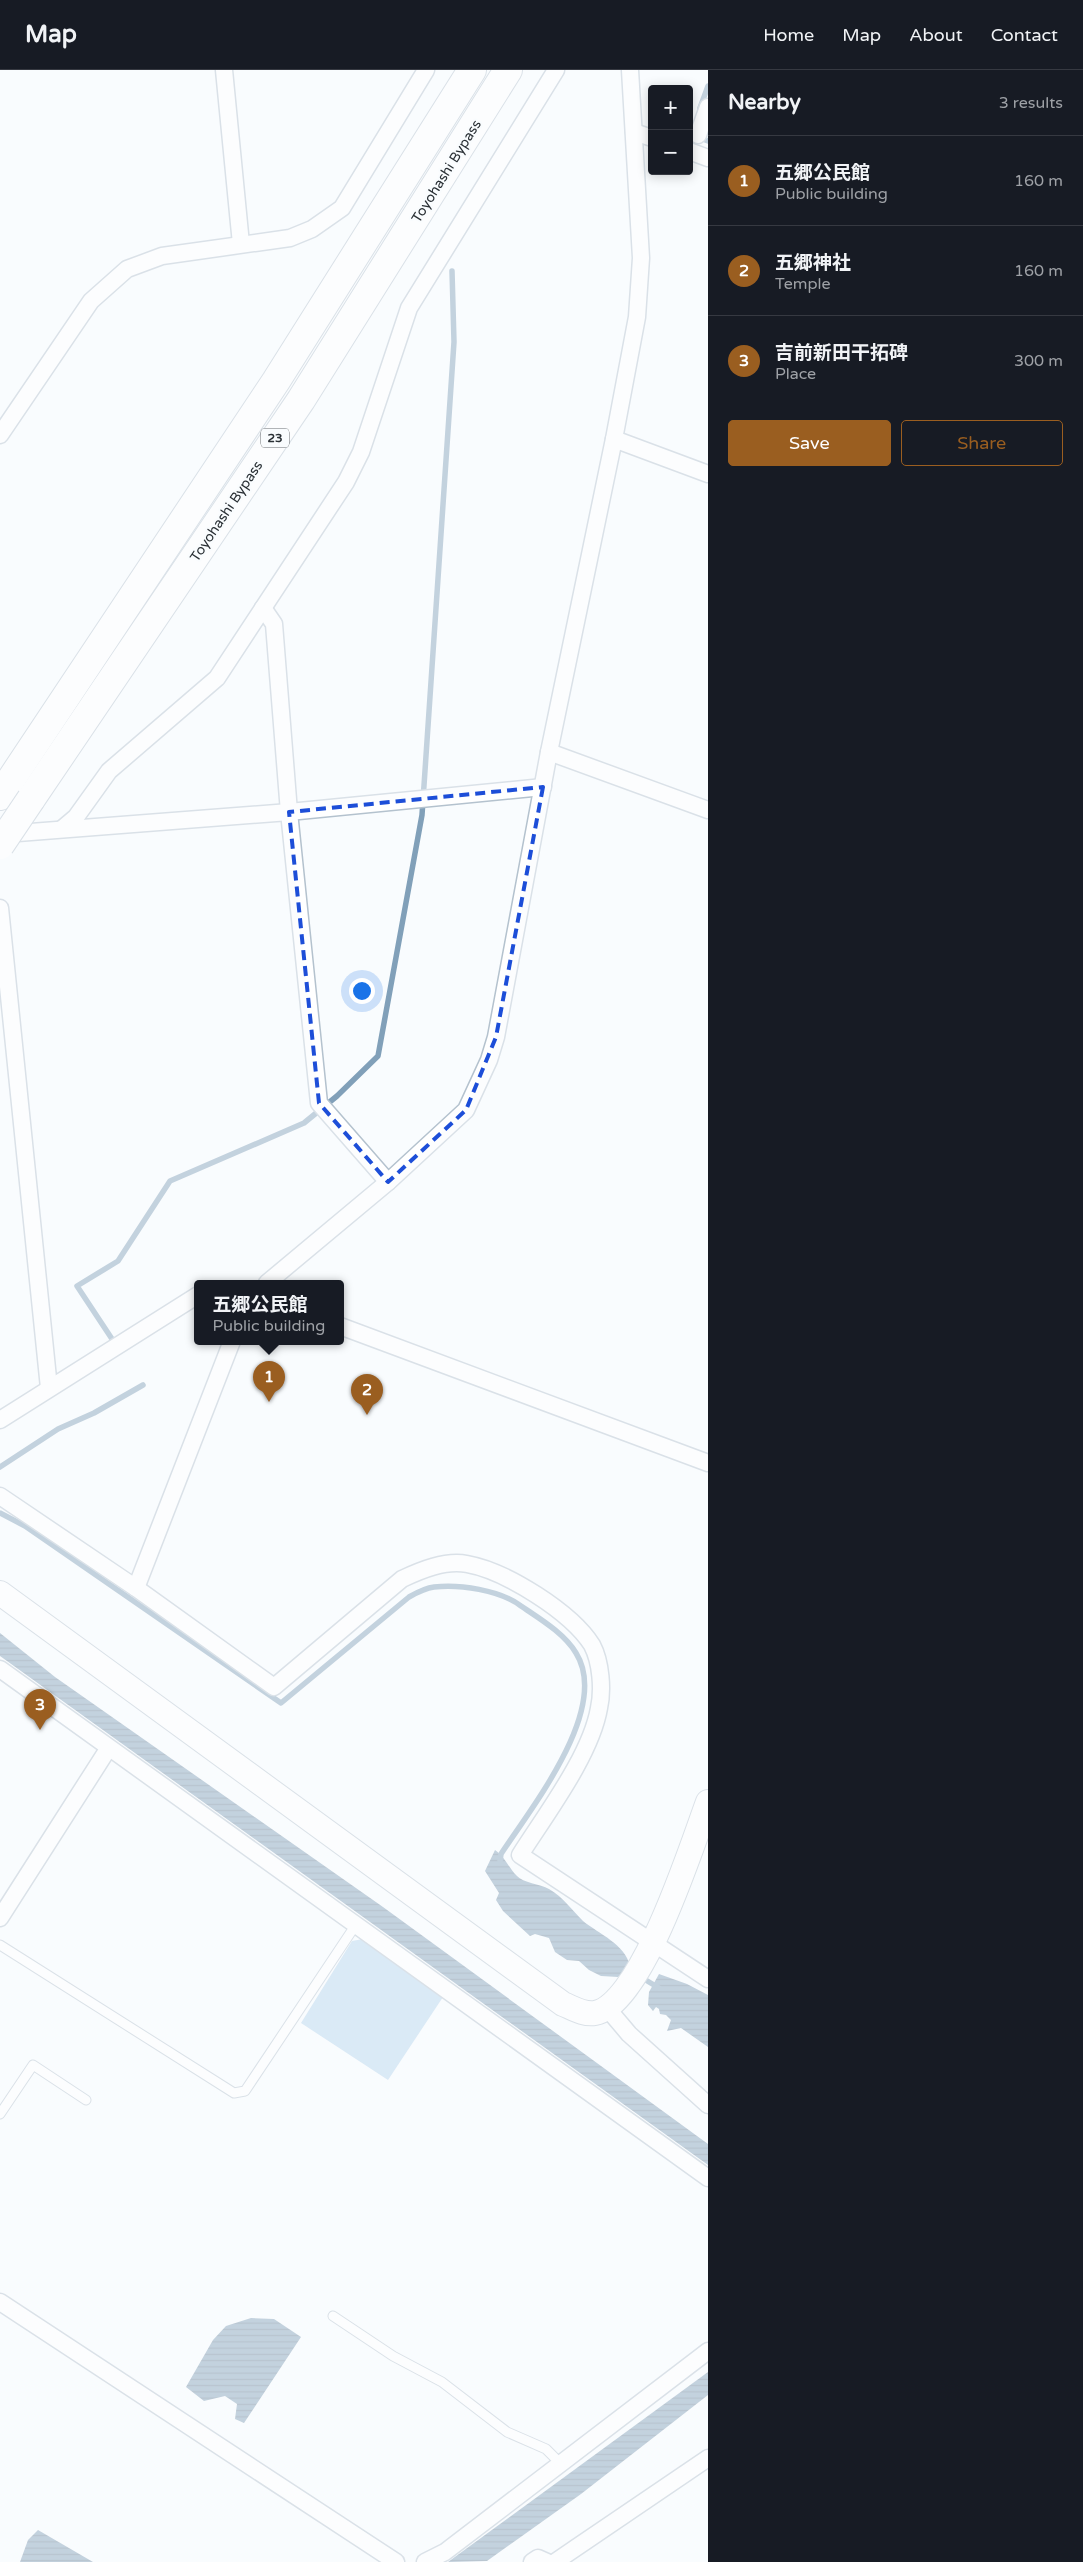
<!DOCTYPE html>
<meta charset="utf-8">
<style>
body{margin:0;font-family:"Varela Round","Noto Sans JP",sans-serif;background:#20242c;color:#f1f3f6}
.controls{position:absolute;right:15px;top:15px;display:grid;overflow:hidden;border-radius:5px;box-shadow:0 2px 12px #0003}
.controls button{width:45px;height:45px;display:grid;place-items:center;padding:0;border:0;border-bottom:1px solid #363941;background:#171b24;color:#f1f3f6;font:25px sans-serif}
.you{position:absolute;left:361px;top:920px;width:18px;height:18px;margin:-12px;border:4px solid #fff;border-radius:50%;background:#1a73e8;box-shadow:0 0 0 8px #1a73e833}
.badge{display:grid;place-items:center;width:32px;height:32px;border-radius:50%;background:#9a5e20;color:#fff;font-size:16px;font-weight:700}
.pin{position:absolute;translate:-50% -41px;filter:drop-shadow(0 1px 2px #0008)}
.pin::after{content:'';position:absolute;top:26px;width:18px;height:15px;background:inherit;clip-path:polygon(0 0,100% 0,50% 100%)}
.popup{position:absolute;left:194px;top:1210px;width:150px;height:65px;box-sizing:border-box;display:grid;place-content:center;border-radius:5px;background:#171b24;filter:drop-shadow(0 1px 4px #0005);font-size:16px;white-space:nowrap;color:#9ea1a6}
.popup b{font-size:19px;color:#f1f3f6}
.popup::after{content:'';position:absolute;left:50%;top:100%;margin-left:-10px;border:10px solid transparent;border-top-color:#171b24}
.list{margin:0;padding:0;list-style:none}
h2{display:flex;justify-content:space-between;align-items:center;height:65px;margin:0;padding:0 20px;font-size:21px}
h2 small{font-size:16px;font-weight:400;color:#9ea1a6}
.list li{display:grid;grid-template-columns:32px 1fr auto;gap:15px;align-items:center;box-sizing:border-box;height:90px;padding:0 20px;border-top:1px solid #363941}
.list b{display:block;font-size:19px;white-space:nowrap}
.list p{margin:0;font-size:16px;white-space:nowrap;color:#9ea1a6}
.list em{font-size:16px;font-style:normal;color:#9ea1a6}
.actions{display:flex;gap:10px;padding:15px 20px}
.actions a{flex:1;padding:11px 0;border:1px solid #9a5e20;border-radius:5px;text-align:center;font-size:18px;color:#9a5e20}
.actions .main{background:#9a5e20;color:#fff}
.map{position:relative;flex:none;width:708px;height:2492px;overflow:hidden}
header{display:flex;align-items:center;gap:30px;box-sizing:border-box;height:70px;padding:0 25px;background:#171b24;border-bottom:1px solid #363941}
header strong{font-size:24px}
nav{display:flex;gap:28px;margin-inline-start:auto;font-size:18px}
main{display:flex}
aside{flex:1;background:#171b24}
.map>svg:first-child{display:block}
.green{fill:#b4d4ed}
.water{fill:url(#water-rules)}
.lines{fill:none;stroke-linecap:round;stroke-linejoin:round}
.stream{stroke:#81a0b9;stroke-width:5.5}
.lane-casing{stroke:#b4c2ce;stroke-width:11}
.street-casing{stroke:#b4c2ce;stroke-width:19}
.secondary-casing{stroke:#b4c2ce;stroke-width:26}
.highway-casing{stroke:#b4c2ce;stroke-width:30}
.lane{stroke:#fff;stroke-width:9}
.street{stroke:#fff;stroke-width:16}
.secondary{stroke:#fff;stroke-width:24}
.highway{stroke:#fff;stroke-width:28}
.highway-bridge-casing{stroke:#b4c2ce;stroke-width:30;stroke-linecap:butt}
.highway-bridge{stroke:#fff;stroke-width:28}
.marked{fill:none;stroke:#1d4ed8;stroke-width:4;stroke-dasharray:10 6;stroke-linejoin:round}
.labels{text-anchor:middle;stroke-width:4.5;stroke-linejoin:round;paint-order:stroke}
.shield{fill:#f9fcfe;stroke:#686d71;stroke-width:1}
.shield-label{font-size:12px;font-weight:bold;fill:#2a3035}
.street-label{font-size:14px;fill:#2a3035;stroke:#f9fcfe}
</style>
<header>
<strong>Map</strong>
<nav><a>Home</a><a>Map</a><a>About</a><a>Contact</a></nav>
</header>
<main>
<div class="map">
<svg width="708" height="2492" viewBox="0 0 708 2492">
<defs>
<pattern id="water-rules" width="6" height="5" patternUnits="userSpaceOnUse" patternTransform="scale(1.25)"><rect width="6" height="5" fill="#81a0b9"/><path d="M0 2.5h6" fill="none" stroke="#6a8397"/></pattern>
</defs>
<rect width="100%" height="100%" fill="#f9fcfe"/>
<polygon class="green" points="363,1869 443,1927 388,2010 301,1953 352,1871"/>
<g class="water">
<polygon points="0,1563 55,1607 383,1837 708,2074 708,2095 0,1586"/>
<path d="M 495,1780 C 506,1788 508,1797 517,1806 C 523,1813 540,1814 549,1819 C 563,1827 572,1840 583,1851 C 599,1864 625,1874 630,1896 L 618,1907 L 601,1906 L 589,1900 L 579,1891 L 567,1890 L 555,1882 L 549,1868 L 535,1864 L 530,1866 L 503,1841 L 496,1830 L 499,1823 L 485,1801 Z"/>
<polygon points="659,1904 687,1914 708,1925 708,1977 681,1958 667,1961 671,1950 666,1945 660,1944 659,1939 656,1937 653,1941 648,1935 649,1922"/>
<polygon points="251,2248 274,2249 301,2267 244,2353 235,2349 237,2334 225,2326 204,2331 186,2317 213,2270 226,2256"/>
<polygon points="708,2302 708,2325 581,2424 487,2491 448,2492"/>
<polygon points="38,2460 93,2492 20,2492 28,2470"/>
</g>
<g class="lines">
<g class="stream">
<polyline points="700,38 708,16"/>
<polyline points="698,67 708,71"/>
<polyline points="112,1269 77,1216 118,1191 170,1111 304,1053 337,1026 378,986 422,745 454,272 452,201"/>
<polyline points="0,1397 58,1359 94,1343 143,1315"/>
<path d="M 0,1443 L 25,1456 L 281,1633 L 409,1527 C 416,1523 425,1518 434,1517 C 459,1514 500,1520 521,1536 C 540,1549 564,1563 576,1583 C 611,1639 531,1738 501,1784 L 500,1791"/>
<polyline points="639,1906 659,1918"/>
</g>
<g class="lane-casing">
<g id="lane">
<polyline points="0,1875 234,2023 245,2021 355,1856"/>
<polyline points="0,2044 33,1995 86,2030"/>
<polyline points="333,2246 393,2286 442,2312 507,2362 546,2379 561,2394"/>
</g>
</g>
<g class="street-casing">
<g id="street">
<polyline points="224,0 241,174"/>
<polyline points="634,62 652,68"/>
<polyline points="698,65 708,37"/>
<polyline points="689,81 708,88"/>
<polyline points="0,365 91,231 127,199 162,186 290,168 312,159 342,138 426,0"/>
<polyline points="614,369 708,404"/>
<polyline points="263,538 274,554 289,742 319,1033 388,1112"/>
<polyline points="549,682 708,740"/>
<polyline points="63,758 76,747 109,701 217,608 346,412 361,382 409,238 556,0"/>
<polyline points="5,764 289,742 543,717"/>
<polyline points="0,838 49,1318"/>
<polyline points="267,1213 388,1112 466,1040 489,990 496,967 549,682 614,369 637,247 641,188 630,0"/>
<polyline points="340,1256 708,1393"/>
<polyline points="0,1350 198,1225"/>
<path d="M 0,1426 L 136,1518 L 274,1617 L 402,1509 C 421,1500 445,1490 467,1494 C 506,1501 571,1542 592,1575 C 601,1592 603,1620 599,1638 C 591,1685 546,1744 520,1785 L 708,1909"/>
<polyline points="136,1518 232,1271"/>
<polyline points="0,1599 708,2108"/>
<polyline points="0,1848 108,1679"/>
<polyline points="607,1938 629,1964 708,2035"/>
<polyline points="0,2232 396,2492"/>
<polyline points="425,2492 445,2482 708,2281"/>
<polyline points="532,2492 538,2488 547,2492"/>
<polyline points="555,2492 708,2388"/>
</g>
</g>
<g class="secondary-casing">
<path id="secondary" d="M 0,1523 L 563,1934 C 573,1938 584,1945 595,1943 C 642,1934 692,1775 708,1732"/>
</g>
<g class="highway-casing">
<g id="highway">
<polyline points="0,726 276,311 472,0"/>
<polyline points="31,729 301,330 508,0"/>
</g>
</g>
<use href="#lane" class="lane"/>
<use href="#street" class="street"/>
<use href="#secondary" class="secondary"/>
<use href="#highway" class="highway"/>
<g class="highway-bridge-casing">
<polyline id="highway-bridge" points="0,775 31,729"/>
</g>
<use href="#highway-bridge" class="highway-bridge"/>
</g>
<path d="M0 0H708V2492H0ZM 543,717 L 496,967 L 466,1040 L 388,1112 L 319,1033 L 289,742 Z" fill="#f9fcfe" fill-opacity=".55" fill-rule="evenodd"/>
<path class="marked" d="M 543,717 L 496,967 L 466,1040 L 388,1112 L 319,1033 L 289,742 Z"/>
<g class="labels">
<rect class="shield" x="261" y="358.5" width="28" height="19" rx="4"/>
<g class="shield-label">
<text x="275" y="372">23</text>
</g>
<g class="street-label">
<text transform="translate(446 101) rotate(-58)" y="5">Toyohashi Bypass</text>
<text transform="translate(226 441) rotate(-56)" y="5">Toyohashi Bypass</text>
</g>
</g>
</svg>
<div class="controls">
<button>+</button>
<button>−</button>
</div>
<div class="you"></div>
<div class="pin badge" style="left:269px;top:1332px">1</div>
<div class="popup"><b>五郷公民館</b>Public building</div>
<div class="pin badge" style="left:367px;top:1345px">2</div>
<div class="pin badge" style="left:40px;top:1660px">3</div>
</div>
<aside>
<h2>Nearby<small>3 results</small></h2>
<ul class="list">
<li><span class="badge">1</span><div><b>五郷公民館</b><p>Public building</p></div><em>160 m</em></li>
<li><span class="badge">2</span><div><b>五郷神社</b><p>Temple</p></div><em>160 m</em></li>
<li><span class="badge">3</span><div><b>吉前新田干拓碑</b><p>Place</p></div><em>300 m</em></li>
</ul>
<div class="actions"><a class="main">Save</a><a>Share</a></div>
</aside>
</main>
